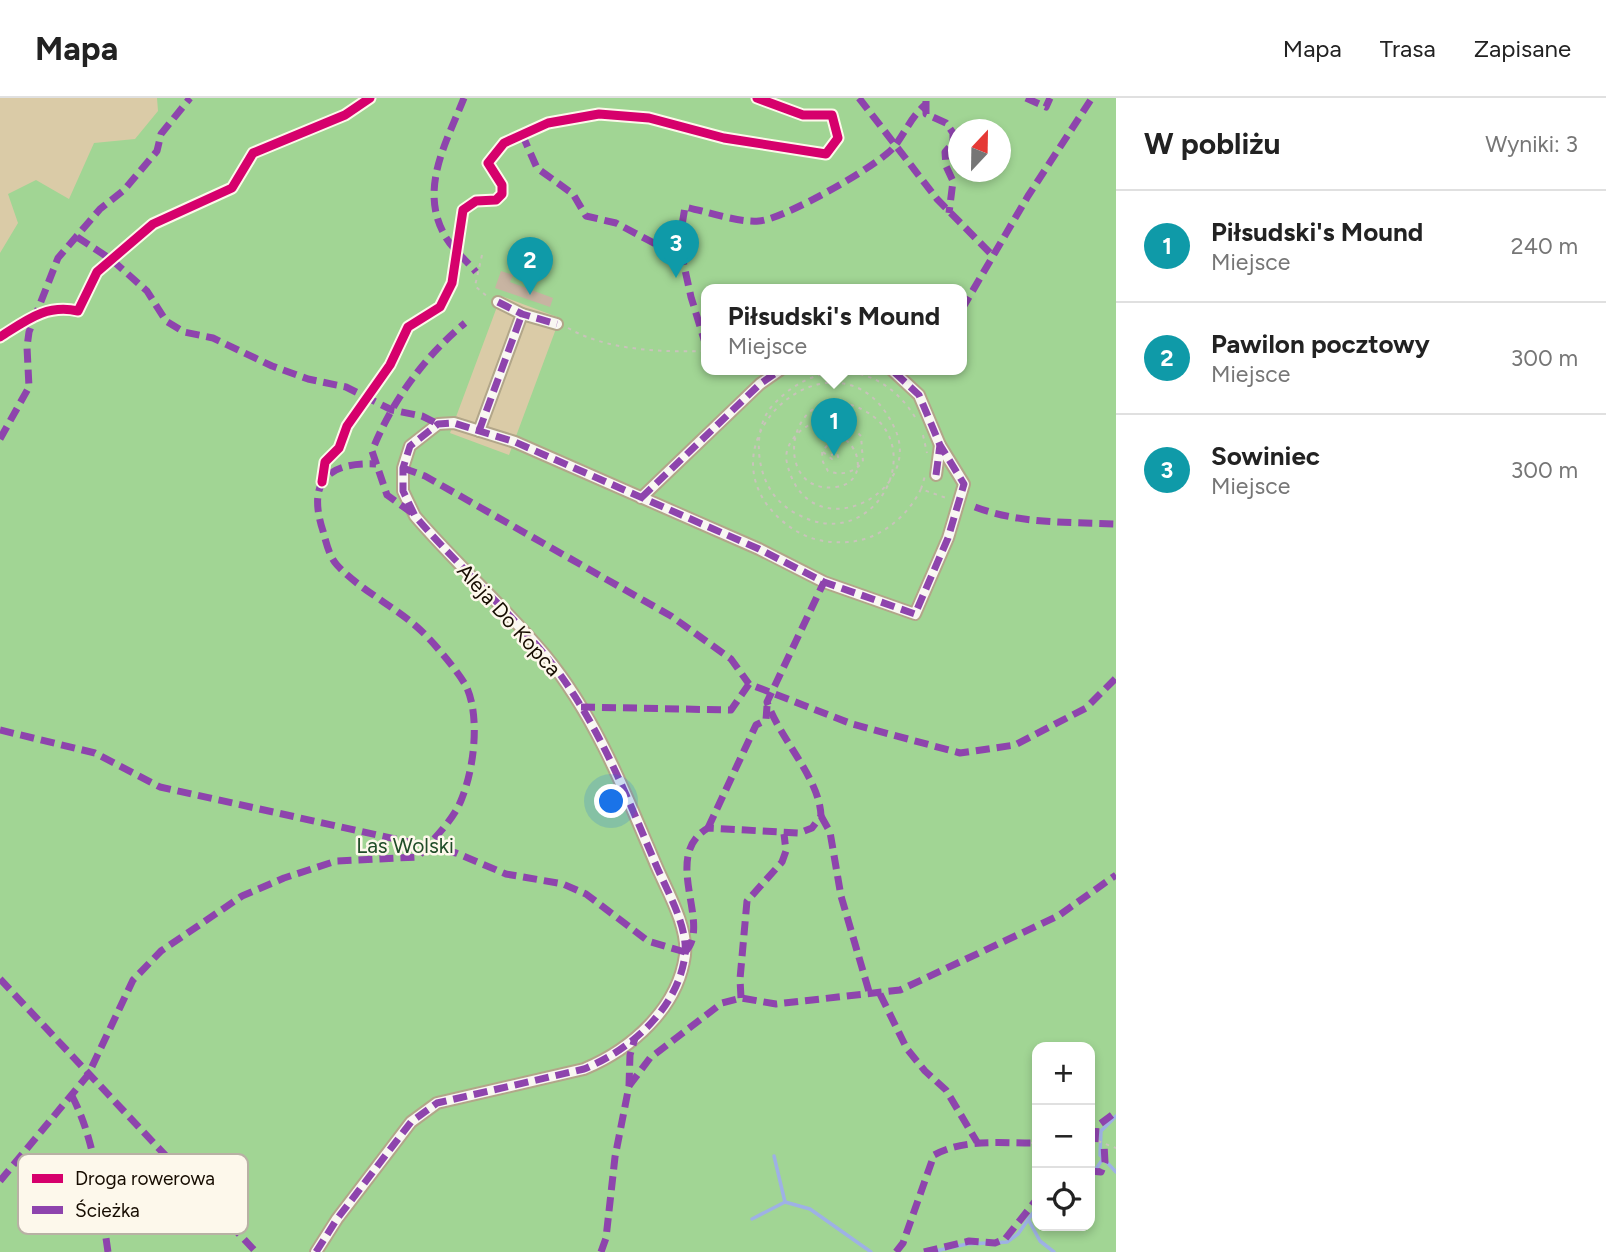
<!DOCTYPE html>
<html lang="pl">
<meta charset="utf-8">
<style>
body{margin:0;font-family:Figtree,sans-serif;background:#f2f2f2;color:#222}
.controls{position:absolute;right:21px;bottom:21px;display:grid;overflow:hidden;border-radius:14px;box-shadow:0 4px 10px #0003}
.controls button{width:63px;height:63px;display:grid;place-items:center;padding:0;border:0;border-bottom:2px solid #e0e0e0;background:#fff;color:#222;font:35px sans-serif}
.compass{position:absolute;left:948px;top:21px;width:63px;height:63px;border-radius:50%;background:#fff;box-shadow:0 4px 10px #0003;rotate:22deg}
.you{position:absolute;left:612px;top:704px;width:24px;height:24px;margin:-18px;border:5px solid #fff;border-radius:50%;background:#1a73e8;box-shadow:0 0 0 10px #1a73e833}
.badge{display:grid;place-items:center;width:46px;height:46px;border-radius:50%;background:#2563eb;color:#fff;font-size:23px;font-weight:700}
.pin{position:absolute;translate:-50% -58px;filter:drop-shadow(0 2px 4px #0008)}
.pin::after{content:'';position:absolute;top:37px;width:24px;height:21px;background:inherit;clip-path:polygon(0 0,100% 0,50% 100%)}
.popup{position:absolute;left:701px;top:186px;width:266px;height:91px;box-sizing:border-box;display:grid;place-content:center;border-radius:14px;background:#fff;filter:drop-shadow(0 2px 5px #0005);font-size:23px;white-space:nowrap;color:#767676}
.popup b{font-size:26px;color:#222}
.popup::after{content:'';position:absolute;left:50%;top:100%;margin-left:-14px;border:14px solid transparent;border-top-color:#fff}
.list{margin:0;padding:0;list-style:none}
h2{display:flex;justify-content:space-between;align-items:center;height:91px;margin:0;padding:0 28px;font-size:30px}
h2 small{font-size:23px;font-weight:400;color:#767676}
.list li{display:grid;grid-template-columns:46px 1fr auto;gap:21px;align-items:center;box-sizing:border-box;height:112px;padding:0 28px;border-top:2px solid #e0e0e0}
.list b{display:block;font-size:26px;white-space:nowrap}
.list p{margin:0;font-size:23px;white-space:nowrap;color:#767676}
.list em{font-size:23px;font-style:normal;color:#767676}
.icon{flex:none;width:38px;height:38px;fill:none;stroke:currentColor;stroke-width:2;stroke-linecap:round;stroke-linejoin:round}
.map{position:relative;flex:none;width:1116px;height:1154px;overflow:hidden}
header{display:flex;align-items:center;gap:42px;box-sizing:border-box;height:98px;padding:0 35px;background:#fff;border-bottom:2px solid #e0e0e0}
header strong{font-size:33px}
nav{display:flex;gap:38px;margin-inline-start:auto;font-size:24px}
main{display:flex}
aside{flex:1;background:#fff}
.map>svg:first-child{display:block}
.green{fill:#a1d594;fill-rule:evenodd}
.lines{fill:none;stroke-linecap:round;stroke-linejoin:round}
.stream{stroke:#9eb1e5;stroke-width:3.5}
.building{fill:#c8b4a2}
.minor-casing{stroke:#b2a689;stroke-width:14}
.path{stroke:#c8c3ba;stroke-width:2;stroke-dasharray:3.5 5;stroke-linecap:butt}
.minor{stroke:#f9f7f2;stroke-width:10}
.quiet{stroke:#8e44ad;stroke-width:7;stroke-dasharray:14 7;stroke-linecap:butt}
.cycleway-casing{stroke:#fdf8eb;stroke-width:13}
.cycleway{stroke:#d6006c;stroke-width:9}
.labels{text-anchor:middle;stroke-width:5;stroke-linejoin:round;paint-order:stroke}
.street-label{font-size:21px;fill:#160c00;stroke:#fdf8eb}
.park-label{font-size:21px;fill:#204d28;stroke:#fdf8eb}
.key{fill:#fdf8eb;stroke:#b8b1a4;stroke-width:2}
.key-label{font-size:19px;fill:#160c00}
</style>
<header>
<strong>Mapa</strong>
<nav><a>Mapa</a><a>Trasa</a><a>Zapisane</a></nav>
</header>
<main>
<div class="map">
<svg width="1116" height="1154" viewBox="0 0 1116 1154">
<rect width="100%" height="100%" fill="#dacba7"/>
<path class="green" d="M 157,0 L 1116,0 L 1116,1154 L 0,1154 L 0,155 L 18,125 L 8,96 L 36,82 L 69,101 L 94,45 L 135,41 L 158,13 ZM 958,32 L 1000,32 L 1000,74 L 958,74 ZM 706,192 L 962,192 L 962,272 L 706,272 ZM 501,198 L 560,220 L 509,357 L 450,335 ZM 1037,949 L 1090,949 L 1090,1128 L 1037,1128 Z"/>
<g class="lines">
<g class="stream">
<polyline points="1116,1018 1101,1033 1100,1057 1116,1074"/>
<polyline points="774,1058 785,1104"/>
<polyline points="1090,1080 1102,1062"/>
<polyline points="752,1121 785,1104 810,1111 871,1154"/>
<polyline points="1028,1121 1040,1143 1054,1154"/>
<polyline points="931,1154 967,1146 1007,1144 1018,1136 1037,1109"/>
</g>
</g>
<polygon class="building" points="501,173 513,177 510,184 553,200 550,209 495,190"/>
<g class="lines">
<g class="minor-casing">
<g id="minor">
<polyline points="498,204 522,216 557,226"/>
<polyline points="479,333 522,216"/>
<polyline points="936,377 940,347"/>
<polyline points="641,400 760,286 780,272"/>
<path d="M 316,1154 L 337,1121 L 411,1024 L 437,1005 L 584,971 C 632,951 678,910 685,857 C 688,828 667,793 656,767 C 625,694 596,619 545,557 C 504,508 456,466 415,418 L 403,393 L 403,370 L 410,348 L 438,326 L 454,325 L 515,344 L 759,451 L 824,484 L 915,516 L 948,440 L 964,386 L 940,347 L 919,297 L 892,272"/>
</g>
</g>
<g class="path">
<polyline points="482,157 475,188 488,199"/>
<path d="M 568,230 C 608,253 662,254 706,253"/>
<path d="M 915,319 C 880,263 817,259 773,307 C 758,323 756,350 762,372 C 767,391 779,407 797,416 C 878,461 936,337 854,308 C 785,283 771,398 836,389 C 862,386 864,357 846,342 L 832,341 L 822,354 L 823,364 L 828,373 C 841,378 853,375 863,364 L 861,338 C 853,330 846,323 835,321 C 812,318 781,342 787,365 C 807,454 925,397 895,331 C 843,216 692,341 780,421 C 800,439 821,446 848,444 C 880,442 908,418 921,391 L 949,401"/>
<polyline points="923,337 927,355"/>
<polyline points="823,354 832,361 838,359 837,355 831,357"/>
<polyline points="921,391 925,378"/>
<polyline points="1090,1040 1116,1050"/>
<polyline points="1031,1045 1037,1044"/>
</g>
<use href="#minor" class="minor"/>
<g class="quiet">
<path d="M 464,0 C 447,43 419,90 444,136 C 451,150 466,162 476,174"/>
<polyline points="859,0 937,101 993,158"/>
<polyline points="1026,0 1046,9 1050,0"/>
<polyline points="926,3 926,16 946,25 953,35 953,45 945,54 946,68 953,83 949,115"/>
<polyline points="522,36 537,70 573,96 586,118 616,125 682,160"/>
<polyline points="77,139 112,162 147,193 166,223 184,234 213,240 272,268 308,281 346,289 392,312 422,318 438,326"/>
<polyline points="498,204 522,216 557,226"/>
<polyline points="962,211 1028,98 1092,0"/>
<path d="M 706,248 L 691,199 L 679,145 L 685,109 C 705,113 739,125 759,123 C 782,122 878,68 894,49 C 905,35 911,19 925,7"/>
<polyline points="479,333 522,216"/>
<polyline points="0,341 29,289 27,249 29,234 58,160 100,111 124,92 157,53 161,36 190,0"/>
<polyline points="403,370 425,378 671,518 731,561 749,586"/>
<polyline points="936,377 940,347"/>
<polyline points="641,400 760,286 780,272"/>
<path d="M 975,409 C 1020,426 1068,424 1116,426"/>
<path d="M 412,415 L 387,397 L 372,353 C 392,303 424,259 465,225"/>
<polyline points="581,609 731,612 749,586 852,626 960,655 1015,647 1086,610 1116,580"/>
<polyline points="0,632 95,655 160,689 427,748 456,755 506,776 563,786 586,796 648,843 685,854"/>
<polyline points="821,718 830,734 841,798 870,897"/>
<polyline points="708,730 756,627 766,622 767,608"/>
<path d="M 685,854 C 713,827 660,758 708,730 L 799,735 L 812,730 L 821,718 C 820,681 780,641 767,604 L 824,484"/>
<polyline points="0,881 256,1154"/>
<polyline points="880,896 907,951 925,973 946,992 977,1044"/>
<polyline points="741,900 740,881 747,803 782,764 786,753 784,736"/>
<polyline points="629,988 650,960 722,905 741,900 776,906 900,892 1058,818 1116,777"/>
<path d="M 72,998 C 97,1046 100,1101 108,1154"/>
<polyline points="1095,1044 1096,1029 1116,1014"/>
<polyline points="1090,1073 1101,1074 1105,1064 1104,1046"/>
<path d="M 0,1083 L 88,977 L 133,882 L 161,853 L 242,798 L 284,780 L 336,763 L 418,759 C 433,741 454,722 462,700 C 474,670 480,620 467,590 C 460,575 430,540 417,529 C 392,507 359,491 337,467 C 329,458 326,444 323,433 C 307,384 327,364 376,366"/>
<path d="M 316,1154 L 337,1121 L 411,1024 L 437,1005 L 584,971 C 632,951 678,910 685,857 C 688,828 667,793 656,767 C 625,694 596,619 545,557 C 504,508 456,466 415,418 L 403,393 L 403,370 L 410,348 L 438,326 L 454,325 L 515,344 L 759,451 L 824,484 L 915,516 L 948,440 L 964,386 L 940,347 L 919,297 L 892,272"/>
<polyline points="601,1154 606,1140 615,1059 629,988 630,957 635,940"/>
<path d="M 896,1154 L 903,1145 L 934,1057 C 964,1041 998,1045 1031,1045"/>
<polyline points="924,1154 969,1143 995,1145 1005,1141 1037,1101"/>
</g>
<g class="cycleway-casing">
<g id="cycleway">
<path d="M 0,239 C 27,222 46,206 78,213 L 97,174 L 153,126 L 232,90 L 253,55 L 345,17 L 370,0"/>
<polyline points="322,384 325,364 339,350 347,328 390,267 408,229 440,209 452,185 463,112 476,103 496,102 502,96 502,87 488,65 504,45 548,25 599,16 649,20 724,40 826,56 838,40 832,17 803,17 757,0"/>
</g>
</g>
<use href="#cycleway" class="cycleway"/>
</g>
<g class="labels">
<g class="street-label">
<text transform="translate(509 522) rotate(48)" y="7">Aleja Do Kopca</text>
</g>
<g class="park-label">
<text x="405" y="755">Las Wolski</text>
</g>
</g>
<rect x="18" y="1056" width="230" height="80" rx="10" class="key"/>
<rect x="32" y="1076" width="31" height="9" fill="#d6006c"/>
<rect x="32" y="1108" width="31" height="8" fill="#8e44ad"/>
<g class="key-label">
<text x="75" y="1087">Droga rowerowa</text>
<text x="75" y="1119">Ścieżka</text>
</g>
</svg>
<div class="controls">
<button>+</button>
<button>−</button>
<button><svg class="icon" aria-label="locate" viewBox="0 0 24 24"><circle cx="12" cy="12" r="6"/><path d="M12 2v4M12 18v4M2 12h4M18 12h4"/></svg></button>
</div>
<svg class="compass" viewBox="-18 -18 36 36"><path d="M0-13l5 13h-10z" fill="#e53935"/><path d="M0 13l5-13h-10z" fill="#767676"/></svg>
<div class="you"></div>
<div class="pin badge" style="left:834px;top:358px;background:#0f9aa8">1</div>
<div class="popup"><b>Piłsudski's Mound</b>Miejsce</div>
<div class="pin badge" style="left:530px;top:197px;background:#0f9aa8">2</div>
<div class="pin badge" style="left:676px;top:180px;background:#0f9aa8">3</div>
</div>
<aside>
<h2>W pobliżu<small>Wyniki: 3</small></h2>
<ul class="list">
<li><span class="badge" style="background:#0f9aa8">1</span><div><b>Piłsudski's Mound</b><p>Miejsce</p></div><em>240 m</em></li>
<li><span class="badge" style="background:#0f9aa8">2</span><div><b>Pawilon pocztowy</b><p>Miejsce</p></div><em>300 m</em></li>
<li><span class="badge" style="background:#0f9aa8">3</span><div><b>Sowiniec</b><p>Miejsce</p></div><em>300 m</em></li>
</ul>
</aside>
</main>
